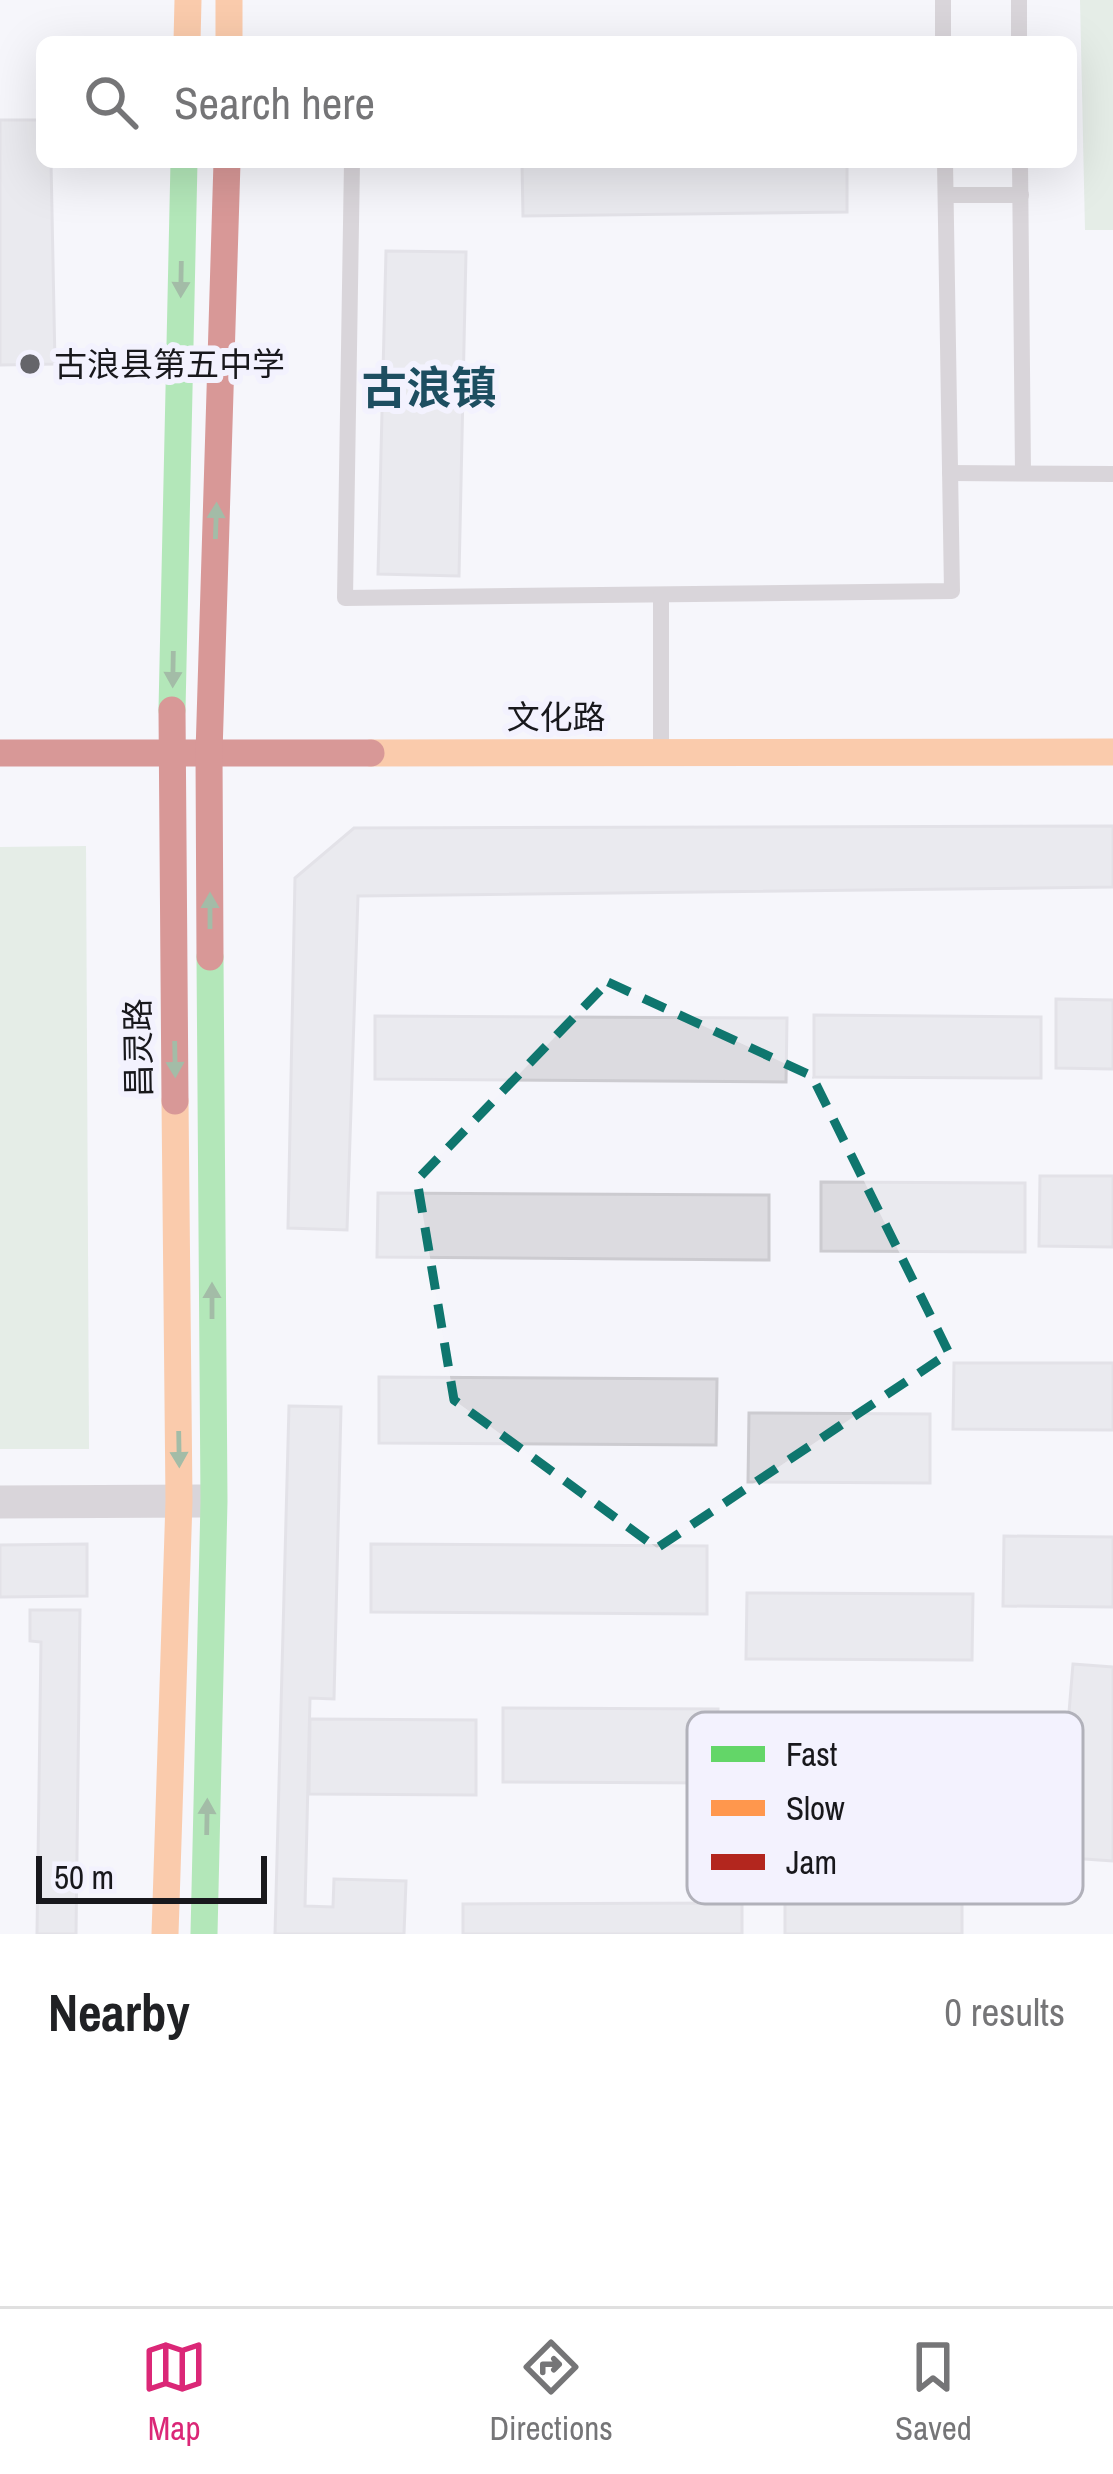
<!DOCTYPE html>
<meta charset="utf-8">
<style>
body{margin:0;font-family:"Archivo Narrow","Noto Sans SC",sans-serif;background:#f6f6f6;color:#202124}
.scale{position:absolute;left:36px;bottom:30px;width:231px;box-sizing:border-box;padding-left:12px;border:6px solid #18181c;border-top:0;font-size:33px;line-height:42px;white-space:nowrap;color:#18181c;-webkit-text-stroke:9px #f3f2fe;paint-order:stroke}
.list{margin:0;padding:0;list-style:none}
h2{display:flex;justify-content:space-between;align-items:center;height:156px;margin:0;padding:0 48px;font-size:51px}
h2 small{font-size:39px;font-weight:400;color:#757577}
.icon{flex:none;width:66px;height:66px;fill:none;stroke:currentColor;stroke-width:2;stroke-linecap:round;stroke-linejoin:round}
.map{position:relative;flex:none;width:1113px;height:1934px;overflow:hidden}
.search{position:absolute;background:#fff;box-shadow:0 12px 48px #0002;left:36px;right:36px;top:36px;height:132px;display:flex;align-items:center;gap:30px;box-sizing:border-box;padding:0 42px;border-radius:18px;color:#757577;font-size:45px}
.sheet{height:372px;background:#fff}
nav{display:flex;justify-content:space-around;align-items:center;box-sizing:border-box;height:168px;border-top:3px solid #e0e0e0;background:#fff;font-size:33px;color:#757577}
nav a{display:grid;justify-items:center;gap:6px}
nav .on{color:#db2777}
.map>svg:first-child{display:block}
.green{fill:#d0e2cf}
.building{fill:#dcdbe0;stroke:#cccbd0;stroke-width:3}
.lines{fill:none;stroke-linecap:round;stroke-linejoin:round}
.lane{stroke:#b7aeb1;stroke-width:16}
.street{stroke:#b7aeb1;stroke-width:33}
.fast{stroke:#63d668;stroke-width:27}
.slow{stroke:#ff974d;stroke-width:27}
.jam{stroke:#b3261e;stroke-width:27}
.oneway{fill:#3e7742}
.marked{fill:none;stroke:#0f766e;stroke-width:9;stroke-dasharray:24 15;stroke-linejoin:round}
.poi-dot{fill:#65656a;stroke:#f3f2fe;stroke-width:4.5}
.labels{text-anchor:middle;stroke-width:12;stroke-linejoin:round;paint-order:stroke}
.poi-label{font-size:33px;fill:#18181c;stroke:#f3f2fe;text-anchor:start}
.street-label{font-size:33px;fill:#18181c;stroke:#f3f2fe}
.district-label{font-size:45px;font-weight:bold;fill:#1d4e60;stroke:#f3f2fe}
.key{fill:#f3f2fe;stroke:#b1b1ba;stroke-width:3}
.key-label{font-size:33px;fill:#18181c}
</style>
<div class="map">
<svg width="1113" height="1934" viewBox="0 0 1113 1934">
<rect width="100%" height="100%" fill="#f5f5fb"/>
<g class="green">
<polygon points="1080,0 1113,0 1113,230 1085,230"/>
<polygon points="86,846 89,1449 0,1449 0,847"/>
</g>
<g class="building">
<polygon points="0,120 42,120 42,162 51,162 55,364 0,365"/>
<polygon points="522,162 847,162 847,212 523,216"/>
<polygon points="386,251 466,252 459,576 378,574"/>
<polygon points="1113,826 1113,887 358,896 347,1230 288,1228 295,878 354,828"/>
<polygon points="1056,999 1113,1000 1113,1069 1056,1068"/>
<polygon points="814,1015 1041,1017 1041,1078 814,1077"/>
<polygon points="375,1016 787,1018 786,1082 375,1079"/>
<polygon points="1040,1176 1113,1176 1113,1247 1039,1246"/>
<polygon points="821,1182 1025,1183 1025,1252 821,1251"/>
<polygon points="378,1193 769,1195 769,1260 377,1257"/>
<polygon points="954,1363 1113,1363 1113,1430 953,1429"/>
<polygon points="379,1377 717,1379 716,1445 379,1443"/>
<polygon points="289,1406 341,1407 334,1699 310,1698 305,1906 333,1907 334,1879 406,1881 404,1934 275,1934"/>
<polygon points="749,1413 930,1414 930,1483 748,1482"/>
<polygon points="1004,1536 1113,1537 1113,1607 1003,1606"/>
<polygon points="87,1544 87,1596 0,1597 0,1545"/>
<polygon points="371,1544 707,1546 707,1614 371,1612"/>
<polygon points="747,1593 973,1594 972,1660 746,1659"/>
<polygon points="30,1610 80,1610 76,1934 37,1934 41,1642 30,1641"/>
<polygon points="1073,1664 1113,1667 1113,1861 1057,1857"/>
<polygon points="503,1708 718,1709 717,1783 503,1782"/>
<polygon points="310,1719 476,1720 476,1795 309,1794"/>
<polygon points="962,1900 962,1934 785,1934 785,1901"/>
<polygon points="742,1903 742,1934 463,1934 463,1904"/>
</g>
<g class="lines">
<g class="lane">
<polyline points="943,0 943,42"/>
<polyline points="1019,0 1019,42"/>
<polyline points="352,162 345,598 952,591 945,162"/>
<polyline points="1020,162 1023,473"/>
<polyline points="946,195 1021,195"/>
<polyline points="950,473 1113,474"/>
<polyline points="661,595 661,752"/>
</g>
<polyline class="street" points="0,1502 202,1501"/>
<g class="fast">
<polyline points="172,710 184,162"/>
<polyline points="204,1934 214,1501 210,957"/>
</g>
<g class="slow">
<polyline points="229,0 229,42"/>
<polyline points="187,42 188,0"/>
<polyline points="371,753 1113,752"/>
<polyline points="165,1934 179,1501 175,1101"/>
</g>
<g class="jam">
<polyline points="172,710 175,1101"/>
<polyline points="0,753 371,753"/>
<polyline points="210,957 209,753 227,162"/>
</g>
</g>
<defs><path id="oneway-solid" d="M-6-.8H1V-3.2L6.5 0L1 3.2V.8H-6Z" transform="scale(3)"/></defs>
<g class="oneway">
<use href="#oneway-solid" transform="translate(181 279) rotate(91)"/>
<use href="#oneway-solid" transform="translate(216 521) rotate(-88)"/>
<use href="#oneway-solid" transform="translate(173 669) rotate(91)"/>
<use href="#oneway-solid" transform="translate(210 911) rotate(-90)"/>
<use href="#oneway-solid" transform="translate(175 1059) rotate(89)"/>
<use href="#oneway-solid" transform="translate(212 1301) rotate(-90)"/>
<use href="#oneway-solid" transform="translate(179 1449) rotate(89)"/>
<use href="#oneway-solid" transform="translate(207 1817) rotate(-89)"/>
</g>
<path d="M0 0H1113V1934H0ZM 608,982 L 812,1076 L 949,1353 L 657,1548 L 454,1400 L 417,1180 Z" fill="#f5f5fb" fill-opacity=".55" fill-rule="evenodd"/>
<path class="marked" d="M 608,982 L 812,1076 L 949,1353 L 657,1548 L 454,1400 L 417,1180 Z"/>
<circle class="poi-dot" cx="30" cy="364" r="12"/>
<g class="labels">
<g class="poi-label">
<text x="54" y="376">古浪县第五中学</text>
</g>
<g class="street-label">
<text x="556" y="729">文化路</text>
<text transform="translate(138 1048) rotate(-91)" y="12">昌灵路</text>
</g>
<g class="district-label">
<text x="429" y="404">古浪镇</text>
</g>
</g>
<rect x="687" y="1712" width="396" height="192" rx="18" class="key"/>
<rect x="711" y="1746" width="54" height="16" fill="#63d668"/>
<rect x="711" y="1800" width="54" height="16" fill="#ff974d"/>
<rect x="711" y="1854" width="54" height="16" fill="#b3261e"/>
<g class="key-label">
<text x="786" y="1766">Fast</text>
<text x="786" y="1820">Slow</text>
<text x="786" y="1874">Jam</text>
</g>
</svg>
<div class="scale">50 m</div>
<div class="search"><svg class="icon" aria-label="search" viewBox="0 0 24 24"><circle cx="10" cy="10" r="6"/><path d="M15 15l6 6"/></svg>Search here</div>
</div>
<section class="sheet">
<h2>Nearby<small>0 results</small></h2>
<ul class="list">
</ul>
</section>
<nav>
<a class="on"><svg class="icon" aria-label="map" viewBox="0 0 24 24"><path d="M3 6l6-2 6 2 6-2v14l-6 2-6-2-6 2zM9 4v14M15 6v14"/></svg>Map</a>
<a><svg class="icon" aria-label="directions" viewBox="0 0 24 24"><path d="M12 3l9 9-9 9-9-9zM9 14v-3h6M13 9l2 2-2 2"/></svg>Directions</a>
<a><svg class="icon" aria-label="saved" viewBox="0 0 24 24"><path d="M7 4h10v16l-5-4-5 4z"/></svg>Saved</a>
</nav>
